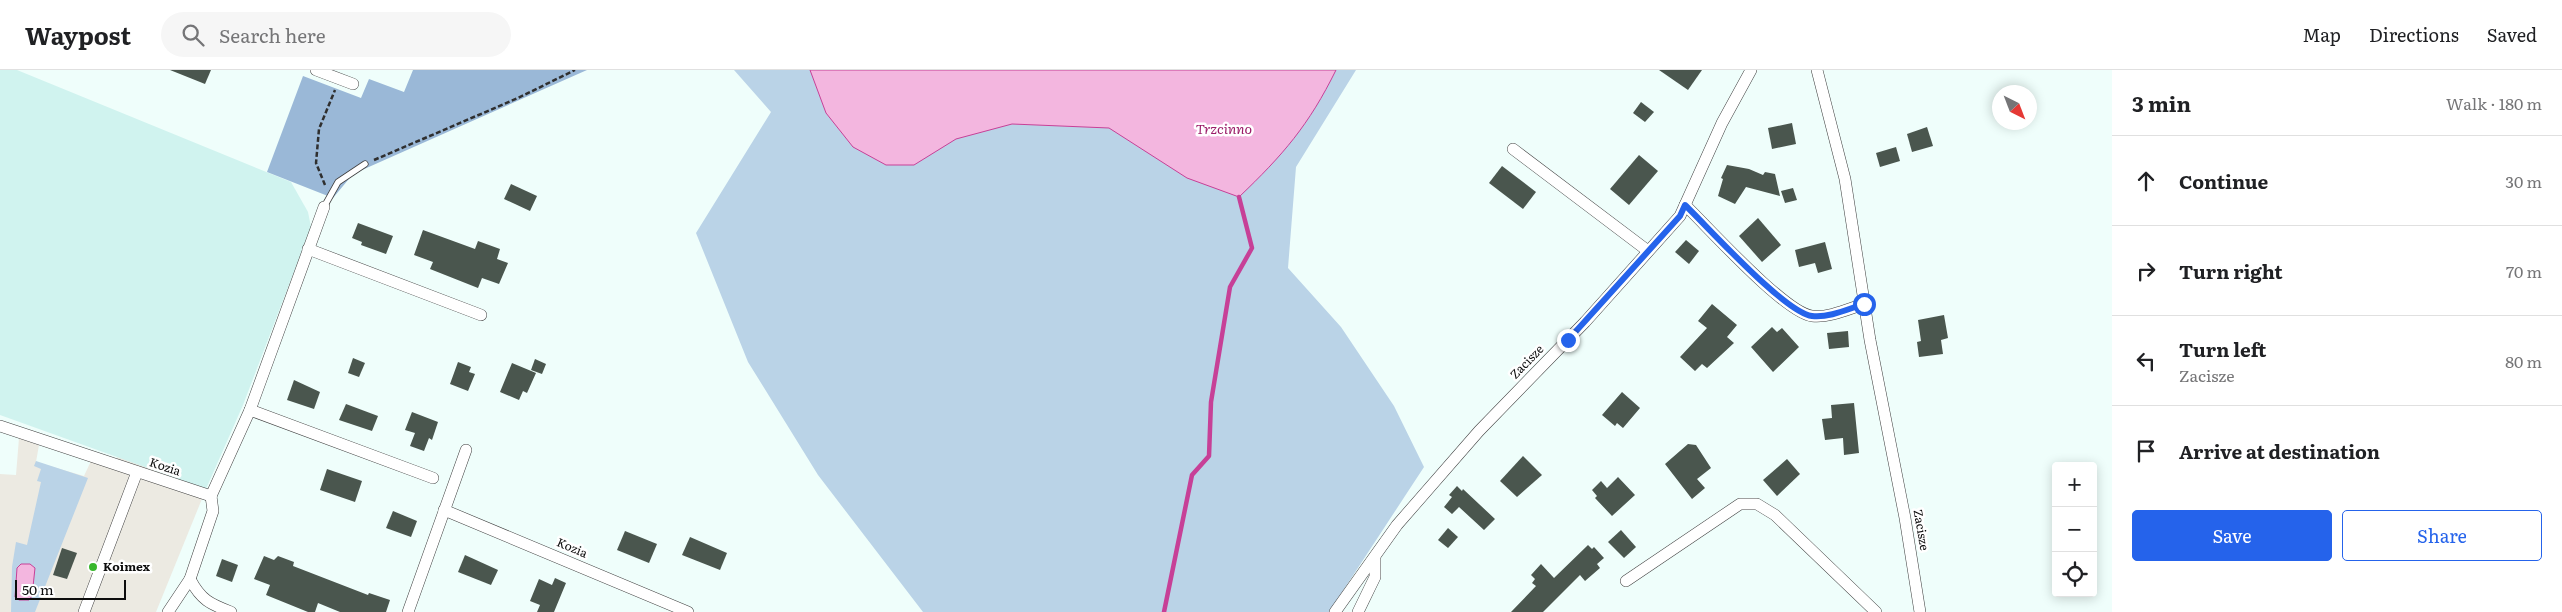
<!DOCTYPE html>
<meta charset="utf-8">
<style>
body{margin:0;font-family:Literata,serif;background:#f6f6f6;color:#202124}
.controls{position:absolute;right:15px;bottom:15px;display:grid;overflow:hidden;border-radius:5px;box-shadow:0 2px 12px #0003}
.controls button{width:45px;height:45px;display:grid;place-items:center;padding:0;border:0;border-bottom:1px solid #e0e0e0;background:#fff;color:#202124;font:25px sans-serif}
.compass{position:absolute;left:1992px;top:15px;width:45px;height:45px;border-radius:50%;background:#fff;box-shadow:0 2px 12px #0003;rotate:138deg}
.scale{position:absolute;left:15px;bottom:12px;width:111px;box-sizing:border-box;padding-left:5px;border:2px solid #0d0d0d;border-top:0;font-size:14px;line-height:18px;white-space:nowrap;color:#0d0d0d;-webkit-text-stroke:4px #fff;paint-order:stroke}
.stop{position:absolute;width:15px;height:15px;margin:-11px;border:4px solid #2563eb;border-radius:50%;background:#fff}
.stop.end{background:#2563eb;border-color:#fff;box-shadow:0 1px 5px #0008}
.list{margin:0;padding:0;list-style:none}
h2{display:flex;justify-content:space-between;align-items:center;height:65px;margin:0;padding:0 20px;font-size:21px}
h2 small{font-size:16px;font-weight:400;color:#757577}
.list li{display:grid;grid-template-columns:32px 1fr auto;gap:15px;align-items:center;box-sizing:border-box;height:90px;padding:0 20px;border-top:1px solid #e0e0e0}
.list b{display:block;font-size:19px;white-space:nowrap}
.list p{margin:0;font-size:16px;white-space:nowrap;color:#757577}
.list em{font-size:16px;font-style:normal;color:#757577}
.actions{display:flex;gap:10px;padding:15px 20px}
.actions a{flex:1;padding:11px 0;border:1px solid #2563eb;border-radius:5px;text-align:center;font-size:18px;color:#2563eb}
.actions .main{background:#2563eb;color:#fff}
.icon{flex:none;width:28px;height:28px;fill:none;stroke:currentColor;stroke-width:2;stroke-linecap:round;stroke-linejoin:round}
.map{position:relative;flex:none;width:2112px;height:542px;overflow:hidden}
header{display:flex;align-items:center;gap:30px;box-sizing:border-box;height:70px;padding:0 25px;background:#fff;border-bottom:1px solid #e0e0e0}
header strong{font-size:24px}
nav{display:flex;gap:28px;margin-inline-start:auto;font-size:18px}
.search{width:350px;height:45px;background:#f6f6f6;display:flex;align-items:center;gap:12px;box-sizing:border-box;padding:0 18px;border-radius:28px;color:#757577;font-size:19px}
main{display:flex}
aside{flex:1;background:#fff}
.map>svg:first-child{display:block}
.industrial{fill:#eceae2}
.farmland{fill:#d0f3ef}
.green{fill:#bad3e7}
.forest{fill:#9ab8d7}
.water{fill:#f3b6df;stroke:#c74097}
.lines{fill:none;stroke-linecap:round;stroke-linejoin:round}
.stream{stroke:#c74097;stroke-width:4.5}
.building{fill:#4a564e}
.lane-casing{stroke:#404040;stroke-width:7}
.street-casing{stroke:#404040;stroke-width:12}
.path{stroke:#2f2f2f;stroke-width:2.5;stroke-dasharray:5 2.5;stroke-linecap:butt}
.lane{stroke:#fff;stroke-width:5.5}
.street{stroke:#fff;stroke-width:11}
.route{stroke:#2563eb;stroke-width:6}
.poi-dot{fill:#38b72c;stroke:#fff;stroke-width:2}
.labels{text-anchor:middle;stroke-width:5;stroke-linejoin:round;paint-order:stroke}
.street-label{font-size:12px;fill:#0d0d0d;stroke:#fff}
.poi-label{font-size:12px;font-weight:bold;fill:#0d0d0d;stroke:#fff;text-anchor:start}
.water-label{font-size:14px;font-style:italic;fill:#9a1c68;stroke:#fff}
</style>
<header>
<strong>Waypost</strong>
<div class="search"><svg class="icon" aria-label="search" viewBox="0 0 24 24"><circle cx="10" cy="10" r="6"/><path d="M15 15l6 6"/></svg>Search here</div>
<nav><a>Map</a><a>Directions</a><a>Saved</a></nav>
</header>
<main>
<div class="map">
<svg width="2112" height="542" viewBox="0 0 2112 542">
<rect width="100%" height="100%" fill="#effefb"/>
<polygon class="industrial" points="19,368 39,375 36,392 84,406 91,391 113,398 118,386 206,419 156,542 0,542 0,404 16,405"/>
<polygon class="farmland" points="0,0 17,0 291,112 308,142 311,157 243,335 206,419 0,345"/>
<g class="green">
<polygon points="734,0 1356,0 1296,97 1288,198 1341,257 1394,336 1424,397 1329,542 923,542 818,405 748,292 696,163 771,42"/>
<polygon points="36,391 88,408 35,542 11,542 12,497 16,472 27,475 41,412 37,411 41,399 34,396"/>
</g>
<polygon class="forest" points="413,0 587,0 353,104 333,128 267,102 303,6 361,28 369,9 404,22"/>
<g class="water">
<path d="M 810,0 L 1336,0 C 1309,55 1283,85 1239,127 L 1187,108 L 1109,58 L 1012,54 L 956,69 L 914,95 L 886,95 L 853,77 L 826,43 Z"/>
<polygon points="21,494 30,494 35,498 32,526 29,530 19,530 15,527 17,498"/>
</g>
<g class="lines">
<polyline class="stream" points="1164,542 1192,405 1209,386 1211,332 1230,217 1252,178 1239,127"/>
</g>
<g class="building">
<polygon points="170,0 211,0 205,14"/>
<polygon points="1659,0 1702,0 1688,20"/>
<polygon points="1641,32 1654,42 1645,52 1633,43"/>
<polygon points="1792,53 1796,74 1772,79 1768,58"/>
<polygon points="1927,57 1933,76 1912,82 1907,64"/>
<polygon points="1896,77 1900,91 1880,97 1876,83"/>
<polygon points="1639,85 1658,101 1629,135 1610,119"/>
<polygon points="1727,95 1749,99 1763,105 1765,102 1775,104 1780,126 1746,117 1735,134 1718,126 1723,109 1721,108"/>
<polygon points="1502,96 1536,122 1523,139 1489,113"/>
<polygon points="511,114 537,126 530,141 504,129"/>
<polygon points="1793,118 1797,130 1785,133 1781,121"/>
<polygon points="1758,148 1781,175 1762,192 1739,166"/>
<polygon points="358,153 393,166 386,184 361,175 362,172 352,168"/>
<polygon points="423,160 475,179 478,171 500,179 497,189 508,193 499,214 482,208 478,218 430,199 433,192 414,185"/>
<polygon points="1686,170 1699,181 1689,194 1675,182"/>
<polygon points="1825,172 1832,199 1818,203 1815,193 1799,197 1795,180"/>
<polygon points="1712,234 1737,255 1727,267 1734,273 1707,298 1702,294 1695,301 1680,287 1707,258 1698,251"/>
<polygon points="1944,245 1948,268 1941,270 1943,284 1919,287 1917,272 1921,271 1918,250"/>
<polygon points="1772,257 1777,262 1782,258 1799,277 1773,302 1751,277"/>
<polygon points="1848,261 1849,277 1829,279 1827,263"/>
<polygon points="353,288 365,293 359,307 348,303"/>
<polygon points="535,289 546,294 542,304 531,300"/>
<polygon points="458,292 471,297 469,302 475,304 468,321 450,314"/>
<polygon points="512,293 536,303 527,323 523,321 519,330 500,322"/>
<polygon points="294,310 320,322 314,339 287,330"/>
<polygon points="1622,322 1640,338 1623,358 1617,353 1615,356 1602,345"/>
<polygon points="1854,333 1859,383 1844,385 1843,368 1825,370 1822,349 1832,348 1831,335"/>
<polygon points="346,334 378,346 372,361 339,350"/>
<polygon points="412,342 438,352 432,370 429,368 424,381 410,376 415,363 405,360"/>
<polygon points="1688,374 1696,375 1711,398 1697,409 1705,418 1692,429 1665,394"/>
<polygon points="1523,386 1542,405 1517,427 1500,411"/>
<polygon points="1787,389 1800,404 1777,426 1763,410"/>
<polygon points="327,399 362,411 355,432 320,420"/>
<polygon points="1618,407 1635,425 1612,446 1595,428 1597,426 1592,420 1601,411 1607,418"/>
<polygon points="1457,416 1462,421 1463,419 1495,449 1484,460 1459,437 1452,444 1444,437 1452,427 1449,425"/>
<polygon points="393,441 417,451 411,467 386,458"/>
<polygon points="1448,458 1458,467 1448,478 1438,470"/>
<polygon points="1621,460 1636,477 1624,488 1608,472"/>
<polygon points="625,461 657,474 649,493 617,480"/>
<polygon points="690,467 727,483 720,500 682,485"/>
<polygon points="1588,475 1592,479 1594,477 1604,488 1597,494 1600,498 1585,511 1580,505 1543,542 1511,542 1536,516 1532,513 1535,509 1531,505 1541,494 1554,508"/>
<polygon points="62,478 77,483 67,509 53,505"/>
<polygon points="465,485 498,500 491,515 458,502"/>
<polygon points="264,486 274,490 278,486 294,492 293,496 368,525 369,523 390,530 386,542 340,542 318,533 315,542 308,542 266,525 270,515 254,509"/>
<polygon points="222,489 238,495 232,512 216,506"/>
<polygon points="555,508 566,513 554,542 537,542 540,535 530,531 539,509 552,515"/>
</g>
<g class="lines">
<g class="lane-casing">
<polyline id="lane" points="324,137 338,112 365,94"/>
</g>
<g class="street-casing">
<g id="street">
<polyline points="316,0 353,14"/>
<polyline points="1817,0 1845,109 1870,270 1905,448 1920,542"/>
<polyline points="1513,79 1648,181"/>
<path d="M 1685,135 C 1708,157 1785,243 1812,246 C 1829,248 1848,239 1864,234"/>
<polyline points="308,179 481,245"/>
<polyline points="250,340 433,408"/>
<polyline points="0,356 211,426"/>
<polyline points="211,426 250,340 324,137"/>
<polyline points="444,440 688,542"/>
<path d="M 190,509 C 201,530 210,534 231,542"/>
<polyline points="1626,511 1740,434 1757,434 1775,445 1876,542"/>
<polyline points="84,542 137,402"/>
<polyline points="168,542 190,509 213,441 211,426"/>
<polyline points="408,542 466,380"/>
<polyline points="1335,542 1397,455 1479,361 1585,252 1680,146 1722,53 1751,0"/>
<polyline points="1358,542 1375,507 1375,489"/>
</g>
</g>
<g class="path">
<polyline points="374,90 518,28 575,0"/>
<polyline points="325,115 316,93 319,59 335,20"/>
</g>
<use href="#lane" class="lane"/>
<use href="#street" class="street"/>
</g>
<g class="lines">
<path class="route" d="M 1568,270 L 1680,146 L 1685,135 C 1708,157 1785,243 1812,246 C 1829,248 1848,239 1864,234"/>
</g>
<circle class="poi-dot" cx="93" cy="497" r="5"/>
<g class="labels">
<g class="street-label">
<text transform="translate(1527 292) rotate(-46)" y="4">Zacisze</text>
<text transform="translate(165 397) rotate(18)" y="4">Kozia</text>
<text transform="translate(1921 460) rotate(80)" y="4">Zacisze</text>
<text transform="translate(572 478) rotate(23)" y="4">Kozia</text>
</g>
<g class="poi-label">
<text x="103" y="501">Koimex</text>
</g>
<g class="water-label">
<text x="1224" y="64">Trzcinno</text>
</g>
</g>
</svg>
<div class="controls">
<button>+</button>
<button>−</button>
<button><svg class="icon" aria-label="locate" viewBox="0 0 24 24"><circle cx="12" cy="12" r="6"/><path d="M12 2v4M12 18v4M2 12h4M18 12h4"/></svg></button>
</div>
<svg class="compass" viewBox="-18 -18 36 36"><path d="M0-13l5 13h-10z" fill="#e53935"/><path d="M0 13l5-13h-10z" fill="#757577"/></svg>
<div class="scale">50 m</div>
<div class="stop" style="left:1864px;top:234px"></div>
<div class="stop end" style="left:1568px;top:270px"></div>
</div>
<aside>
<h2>3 min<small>Walk · 180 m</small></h2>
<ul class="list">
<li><svg class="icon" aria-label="ahead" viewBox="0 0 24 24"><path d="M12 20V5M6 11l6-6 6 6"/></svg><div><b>Continue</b></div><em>30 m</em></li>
<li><svg class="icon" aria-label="right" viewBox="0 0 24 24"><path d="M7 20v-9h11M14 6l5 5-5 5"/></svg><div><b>Turn right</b></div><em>70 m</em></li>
<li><svg class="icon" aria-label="left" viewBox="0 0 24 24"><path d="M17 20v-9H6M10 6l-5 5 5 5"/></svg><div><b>Turn left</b><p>Zacisze</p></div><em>80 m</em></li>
<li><svg class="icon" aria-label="arrive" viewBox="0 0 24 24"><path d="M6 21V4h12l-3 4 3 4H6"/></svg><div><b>Arrive at destination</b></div></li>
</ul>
<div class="actions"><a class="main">Save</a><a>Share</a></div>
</aside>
</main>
